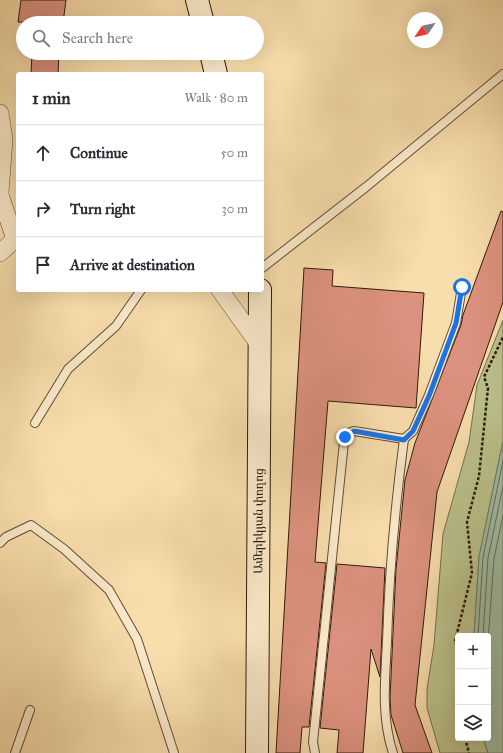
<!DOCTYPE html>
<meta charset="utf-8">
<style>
body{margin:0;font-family:"IM FELL Great Primer","Noto Serif Armenian",serif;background:#f2f2f3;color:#2b2b33}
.controls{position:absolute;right:12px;bottom:12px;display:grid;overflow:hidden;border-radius:4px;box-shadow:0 4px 16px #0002}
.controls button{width:36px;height:36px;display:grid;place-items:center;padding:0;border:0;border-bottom:1px solid #e1e1e2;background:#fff;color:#2b2b33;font:20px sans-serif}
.compass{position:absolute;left:407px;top:12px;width:36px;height:36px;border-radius:50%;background:#fff;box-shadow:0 4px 16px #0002;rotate:236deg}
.stop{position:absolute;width:12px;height:12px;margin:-9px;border:3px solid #1a73e8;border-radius:50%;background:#fff}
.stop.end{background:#1a73e8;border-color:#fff;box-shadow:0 1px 4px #0008}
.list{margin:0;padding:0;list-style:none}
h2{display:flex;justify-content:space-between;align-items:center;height:52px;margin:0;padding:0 16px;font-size:17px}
h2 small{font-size:13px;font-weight:400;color:#7c7c81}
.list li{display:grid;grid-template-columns:26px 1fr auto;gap:12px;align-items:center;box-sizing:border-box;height:56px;padding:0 16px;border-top:1px solid #e1e1e2}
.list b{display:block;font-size:15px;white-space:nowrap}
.list em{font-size:13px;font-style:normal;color:#7c7c81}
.icon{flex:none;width:22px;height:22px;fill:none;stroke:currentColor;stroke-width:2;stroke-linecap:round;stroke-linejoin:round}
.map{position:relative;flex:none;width:503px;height:753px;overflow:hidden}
.search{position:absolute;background:#fff;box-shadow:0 4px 16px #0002;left:16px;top:16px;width:248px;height:44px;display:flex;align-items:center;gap:10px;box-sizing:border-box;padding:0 14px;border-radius:22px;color:#7c7c81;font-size:15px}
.panel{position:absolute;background:#fff;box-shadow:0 4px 16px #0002;left:16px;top:72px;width:248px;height:220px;border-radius:4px}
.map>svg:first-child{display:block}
.green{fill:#bbc28c;stroke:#746e4c}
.water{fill:#9fbda5;stroke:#727c68}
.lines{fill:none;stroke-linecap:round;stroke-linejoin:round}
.shore{stroke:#666c58;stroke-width:1}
.building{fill:#dd927f;stroke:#2e1a0c}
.lane-casing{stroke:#614b34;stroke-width:10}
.street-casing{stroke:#614b34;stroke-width:18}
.secondary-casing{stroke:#2e1a0c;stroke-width:24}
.path{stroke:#2e1a0c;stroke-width:2.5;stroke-dasharray:3 2;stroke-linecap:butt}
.lane{stroke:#fbeaca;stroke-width:8}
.street{stroke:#fbeaca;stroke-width:17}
.secondary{stroke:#fbeaca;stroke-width:22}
.route{stroke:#1a73e8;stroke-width:5}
.labels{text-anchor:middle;stroke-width:3;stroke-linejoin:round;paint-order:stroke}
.street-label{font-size:12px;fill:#2e1a0c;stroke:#fbeaca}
</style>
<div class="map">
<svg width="503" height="753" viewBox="0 0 503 753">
<rect width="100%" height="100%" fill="#f9dead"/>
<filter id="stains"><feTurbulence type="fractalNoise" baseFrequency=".005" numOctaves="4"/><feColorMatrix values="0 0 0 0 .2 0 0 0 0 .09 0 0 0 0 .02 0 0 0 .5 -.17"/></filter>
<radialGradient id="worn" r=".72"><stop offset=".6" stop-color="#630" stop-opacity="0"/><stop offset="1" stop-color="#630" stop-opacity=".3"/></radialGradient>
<polygon class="green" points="503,320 503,441 479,557 474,636 458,636 458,738 483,738 488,753 440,753 427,708 427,689 434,645 443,534 469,442 477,385"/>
<polygon class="water" points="503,441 503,753 488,753 483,738 488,738 488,636 474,636 479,557"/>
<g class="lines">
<g class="shore">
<polyline points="478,636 483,557 503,461"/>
<polyline points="483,636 488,558 503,486"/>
<polyline points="488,641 494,559 503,515"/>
</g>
</g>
<g class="building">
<polygon points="21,0 66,0 63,23 18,22"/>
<polygon points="32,53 59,53 58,74 31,74"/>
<polygon points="501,211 503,212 503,302 437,492 415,705 432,753 403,753 391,715 390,698 396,569 405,480 415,443 461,325 463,315"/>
<polygon points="304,268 333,270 332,286 424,293 416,408 328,401 315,562 326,563 309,727 302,727 300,753 276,753"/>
<polygon points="337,564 385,568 380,677 371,649 363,753 337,753 339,730 320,728"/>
</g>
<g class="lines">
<g class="lane-casing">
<g id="lane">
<polyline points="262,268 366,187 503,74"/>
<polyline points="35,423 68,369 116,326 141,290"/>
<polyline points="404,439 413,431 429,395 456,323 462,287"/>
<polyline points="0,543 6,537 31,525 64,549 109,590 137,639 174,753"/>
<polyline points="15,753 30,710"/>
<path d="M 315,753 L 313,742 L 344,442 L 349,433 L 354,431 L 404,439 C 395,507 389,574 387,642 C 385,679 381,717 393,753"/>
</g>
</g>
<g class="street-casing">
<g id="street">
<polyline points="0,113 4,139 0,193"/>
<polyline points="0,195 15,239"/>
<polyline points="0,253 15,239 18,238"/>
<polyline points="220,290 260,346"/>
</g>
</g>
<g class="secondary-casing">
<g id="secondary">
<polyline points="197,0 203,23"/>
<polyline points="211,53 216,74"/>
<path id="s1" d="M 257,753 L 260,290"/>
</g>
</g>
<g class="path">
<polyline points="458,651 455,641 472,573 467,522 479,476 488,388 484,377 503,337"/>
<polyline points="465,738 469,753"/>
</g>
<use href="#lane" class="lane"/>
<use href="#street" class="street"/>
<use href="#secondary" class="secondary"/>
</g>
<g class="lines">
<polyline class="route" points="345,437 354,431 404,440 413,431 429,396 456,323 462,287"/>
</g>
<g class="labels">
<g class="street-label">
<text dy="4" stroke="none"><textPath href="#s1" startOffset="232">Ամերիկյան փողոց</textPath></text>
</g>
</g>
<rect width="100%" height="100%" filter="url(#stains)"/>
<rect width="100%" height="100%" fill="url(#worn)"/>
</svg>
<div class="controls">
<button>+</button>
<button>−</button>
<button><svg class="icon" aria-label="layers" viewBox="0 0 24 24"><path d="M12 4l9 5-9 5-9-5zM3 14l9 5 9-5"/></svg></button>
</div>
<svg class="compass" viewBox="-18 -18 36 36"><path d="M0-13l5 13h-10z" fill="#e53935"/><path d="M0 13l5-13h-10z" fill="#7c7c81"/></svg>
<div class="stop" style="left:462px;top:287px"></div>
<div class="stop end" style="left:345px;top:437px"></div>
<div class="search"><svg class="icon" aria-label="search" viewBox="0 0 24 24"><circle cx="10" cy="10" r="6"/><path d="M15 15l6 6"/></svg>Search here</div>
<section class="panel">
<h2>1 min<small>Walk · 80 m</small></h2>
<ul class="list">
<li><svg class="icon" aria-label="ahead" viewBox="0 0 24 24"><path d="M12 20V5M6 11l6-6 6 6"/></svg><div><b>Continue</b></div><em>50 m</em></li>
<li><svg class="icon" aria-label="right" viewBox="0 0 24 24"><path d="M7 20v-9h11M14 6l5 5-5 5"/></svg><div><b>Turn right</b></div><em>30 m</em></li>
<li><svg class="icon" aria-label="arrive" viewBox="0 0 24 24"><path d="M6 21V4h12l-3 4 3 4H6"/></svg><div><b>Arrive at destination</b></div></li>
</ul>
</section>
</div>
